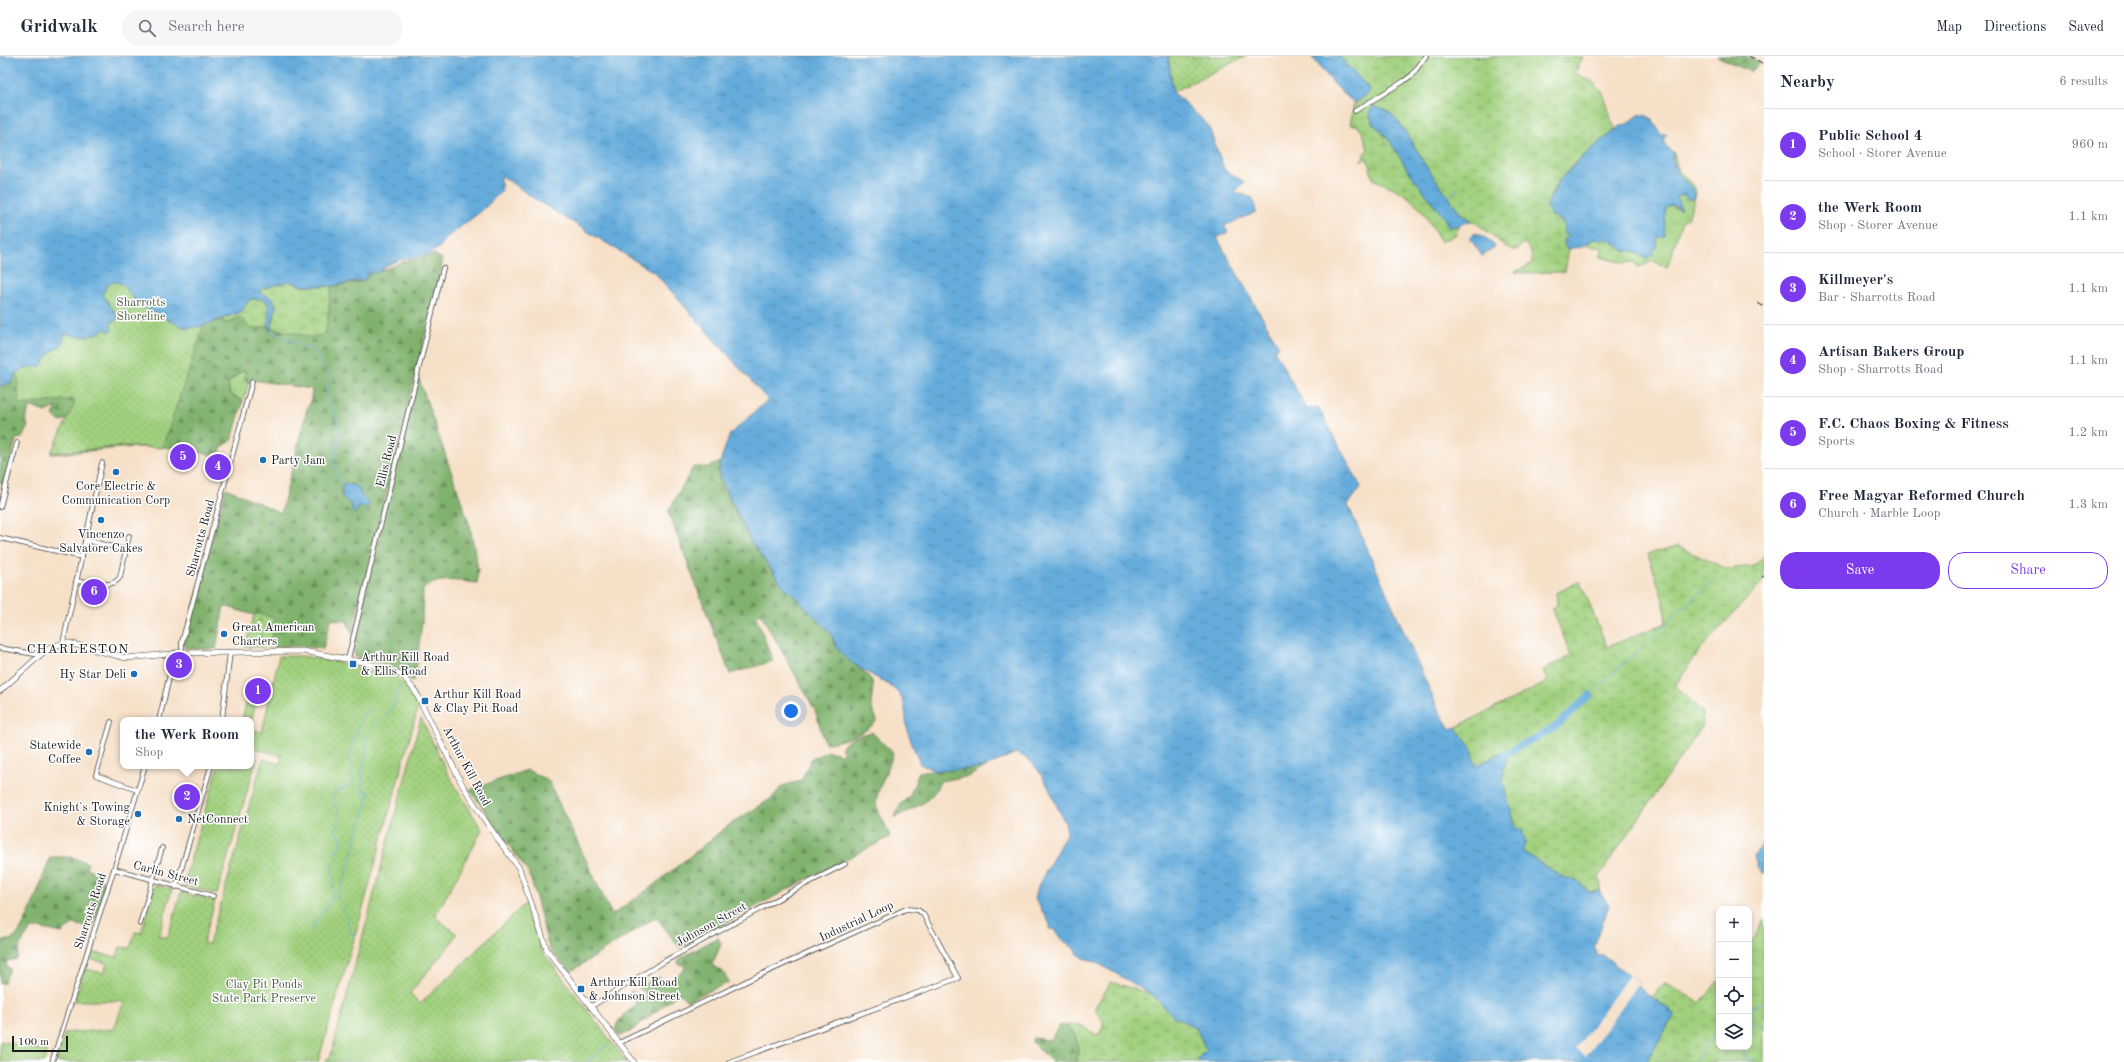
<!DOCTYPE html>
<meta charset="utf-8">
<style>
body{margin:0;font-family:"Old Standard TT",serif;background:#f6f6f7;color:#1f2937}
.controls{position:absolute;right:12px;bottom:12px;display:grid;overflow:hidden;border-radius:8px;box-shadow:0 2px 6px #0003}
.controls button{width:36px;height:36px;display:grid;place-items:center;padding:0;border:0;border-bottom:1px solid #e0e1e3;background:#fff;color:#1f2937;font:20px sans-serif}
.scale{position:absolute;left:12px;bottom:10px;width:56px;box-sizing:border-box;padding-left:4px;border:2px solid #1c1c1c;border-top:0;font-size:11px;line-height:14px;white-space:nowrap;color:#1c1c1c;-webkit-text-stroke:3px #fff;paint-order:stroke}
.you{position:absolute;left:791px;top:655px;width:14px;height:14px;margin:-10px;border:3px solid #fff;border-radius:50%;background:#1a73e8;box-shadow:0 0 0 6px #1a73e833}
.badge{display:grid;place-items:center;width:26px;height:26px;border-radius:50%;background:#7c3aed;color:#fff;font-size:13px;font-weight:700}
.pin{position:absolute;translate:-50% -50%;border:2px solid #fff;box-shadow:0 1px 4px #0006}
.popup{position:absolute;left:120px;top:661px;width:134px;height:52px;box-sizing:border-box;display:grid;place-content:center;border-radius:8px;background:#fff;filter:drop-shadow(0 1px 3px #0005);font-size:13px;white-space:nowrap;color:#747a83}
.popup b{font-size:15px;color:#1f2937}
.popup::after{content:'';position:absolute;left:50%;top:100%;margin-left:-8px;border:8px solid transparent;border-top-color:#fff}
.list{margin:0;padding:0;list-style:none}
h2{display:flex;justify-content:space-between;align-items:center;height:52px;margin:0;padding:0 16px;font-size:17px}
h2 small{font-size:13px;font-weight:400;color:#747a83}
.list li{display:grid;grid-template-columns:26px 1fr auto;gap:12px;align-items:center;box-sizing:border-box;height:72px;padding:0 16px;border-top:1px solid #e0e1e3}
.list b{display:block;font-size:15px;white-space:nowrap}
.list p{margin:0;font-size:13px;white-space:nowrap;color:#747a83}
.list em{font-size:13px;font-style:normal;color:#747a83}
.actions{display:flex;gap:8px;padding:12px 16px}
.actions a{flex:1;padding:9px 0;border:1px solid #7c3aed;border-radius:16px;text-align:center;font-size:14px;color:#7c3aed}
.actions .main{background:#7c3aed;color:#fff}
.icon{flex:none;width:22px;height:22px;fill:none;stroke:currentColor;stroke-width:2;stroke-linecap:round;stroke-linejoin:round}
.map{position:relative;flex:none;width:1764px;height:1006px;overflow:hidden}
header{display:flex;align-items:center;gap:24px;box-sizing:border-box;height:56px;padding:0 20px;background:#fff;border-bottom:1px solid #e0e1e3}
header strong{font-size:19px}
nav{display:flex;gap:22px;margin-inline-start:auto;font-size:14px}
.search{width:280px;height:36px;background:#f6f6f7;display:flex;align-items:center;gap:10px;box-sizing:border-box;padding:0 14px;border-radius:16px;color:#747a83;font-size:15px}
main{display:flex}
aside{flex:1;background:#fff}
.map>svg:first-child{display:block}
.grass{fill:url(#grass-tufts);stroke:#5e764d}
.forest{fill:url(#forest-firs);stroke:#4e6744;fill-rule:evenodd}
.wetland{fill:url(#wetland-marsh);stroke:#5e764d}
.cemetery{fill:url(#cemetery-stones);stroke:#5e764d}
.park{fill:url(#park-dots);stroke:#5e764d}
.pitch{fill:#a1d07e;stroke:#5e764d}
.water{fill:url(#water-ripples);stroke:#40647c}
.pier{fill:#f6e0c8}
.lines{fill:none;stroke-linecap:round;stroke-linejoin:round}
.stream{stroke:#65acdc;stroke-width:1}
.river{stroke:#65acdc;stroke-width:7}
.minor-casing{stroke:#3d3936;stroke-width:5.5}
.tertiary-casing{stroke:#3d3936;stroke-width:6}
.minor{stroke:#fff;stroke-width:4}
.tertiary{stroke:#fff;stroke-width:5}
.rail{stroke:#1c1c1c;stroke-width:1;stroke-dasharray:6 3;stroke-linecap:butt}
.poi-dot{fill:#1f6fb2;stroke:#fff;stroke-width:1.5}
.labels{text-anchor:middle;stroke-width:3;stroke-linejoin:round;paint-order:stroke}
.park-label{font-size:12px;fill:#4b5b3e;stroke:#fff}
.poi-label{font-size:12px;fill:#1c1c1c;stroke:#fff;text-anchor:start}
.street-label{font-size:12px;fill:#1c1c1c;stroke:#fff}
.neighbourhood-label{font-size:13px;letter-spacing:1px;fill:#1c1c1c;stroke:#fff}
</style>
<header>
<strong>Gridwalk</strong>
<div class="search"><svg class="icon" aria-label="search" viewBox="0 0 24 24"><circle cx="10" cy="10" r="6"/><path d="M15 15l6 6"/></svg>Search here</div>
<nav><a>Map</a><a>Directions</a><a>Saved</a></nav>
</header>
<main>
<div class="map">
<svg width="1764" height="1006" viewBox="0 0 1764 1006">
<defs>
<pattern id="grass-tufts" width="24" height="20" patternUnits="userSpaceOnUse"><rect width="24" height="20" fill="#a1d07e"/><path d="M3 7l-1-3M5 7V3M7 7l1-3M15 17l-1-3M17 17v-4M19 17l1-3" fill="none" stroke="#8ab26c"/></pattern>
<pattern id="forest-firs" width="22" height="20" patternUnits="userSpaceOnUse"><rect width="22" height="20" fill="#80b26d"/><path d="M5 1l3.5 6h-7zM16 11l3.5 6h-7z" fill="#689059"/></pattern>
<pattern id="wetland-marsh" width="20" height="14" patternUnits="userSpaceOnUse"><rect width="20" height="14" fill="#a1d07e"/><path d="M1 5h8M5 5V1M11 12h8M15 12V8" fill="none" stroke="#8ab26c"/></pattern>
<pattern id="cemetery-stones" width="16" height="16" patternUnits="userSpaceOnUse"><rect width="16" height="16" fill="#a1d07e"/><path d="M2 7V4a2 2 0 0 1 4 0v3zM10 15v-3a2 2 0 0 1 4 0v3z" fill="#8ab26c"/></pattern>
<pattern id="park-dots" width="8" height="8" patternUnits="userSpaceOnUse"><rect width="8" height="8" fill="#a1d07e"/><path d="M2 2h.1M6 6h.1" fill="none" stroke="#8ab26c" stroke-width="1.8" stroke-linecap="round"/></pattern>
<pattern id="water-ripples" width="26" height="14" patternUnits="userSpaceOnUse"><rect width="26" height="14" fill="#65acdc"/><path d="M2 4q2-2 4 0t4 0M15 11q2-2 4 0t4 0" fill="none" stroke="#528bb2"/></pattern>
</defs>
<rect width="100%" height="100%" fill="#fff"/>
<filter id="ink" filterUnits="userSpaceOnUse"><feTurbulence type="fractalNoise" baseFrequency=".025" numOctaves="2"/><feDisplacementMap in="SourceGraphic" scale="8" xChannelSelector="R" yChannelSelector="G"/><feConvolveMatrix kernelMatrix="1 2 1 2 8 2 1 2 1" color-interpolation-filters="sRGB"/></filter>
<filter id="wash" filterUnits="userSpaceOnUse"><feTurbulence type="fractalNoise" baseFrequency=".012" numOctaves="4" result="noise"/><feDisplacementMap in="SourceGraphic" scale="16" xChannelSelector="R" yChannelSelector="G"/><feGaussianBlur stdDeviation="0.9" result="paint"/><feColorMatrix in="noise" values="0 0 0 0 0 0 0 0 0 0 0 0 0 0 0 0 0 1.4 0 .05"/><feComposite in="paint" operator="in"/></filter>
<g filter="url(#wash)">
<rect width="100%" height="100%" fill="#f6e0c8"/>
<polygon class="grass" points="242,315 247,316 245,321 249,327 243,345 230,338 227,328"/>
<g class="forest">
<polygon points="1717,0 1747,0 1760,7 1751,16"/>
<path d="M 434,198 L 442,203 L 442,209 L 352,578 L 347,565 L 331,563 L 323,593 L 298,590 L 271,591 L 273,562 L 257,558 L 254,559 L 224,550 L 216,593 L 187,593 L 184,591 L 186,578 L 226,432 L 281,457 L 308,349 L 310,349 L 312,333 L 253,324 L 249,327 L 245,323 L 246,315 L 242,315 L 228,326 L 230,338 L 243,345 L 232,384 L 221,392 L 219,399 L 222,403 C 166,381 108,395 51,398 L 69,364 L 67,363 L 60,366 L 53,359 L 57,351 L 45,356 L 32,351 L 29,352 L 26,364 L 28,370 L 22,382 L 16,383 L 4,428 L 0,427 L 0,330 L 6,329 L 14,324 L 15,318 L 24,312 L 222,264 L 226,267 L 240,261 L 252,273 L 268,271 L 270,275 L 272,272 L 312,281 L 327,271 L 331,230 L 363,225 L 368,217 L 378,216 L 402,206 ZM 344,427 L 356,430 L 360,438 L 365,443 L 364,450 L 353,453 L 342,435 Z"/>
<path d="M 418,320 L 470,470 L 478,514 L 477,527 C 460,525 436,520 423,534 L 422,566 L 415,622 L 412,625 C 396,607 379,607 357,602 L 355,600 L 353,589 Z"/>
<path d="M 720,406 L 718,416 L 720,425 L 752,487 L 781,527 L 832,578 L 834,588 L 871,623 L 873,629 L 871,650 L 877,664 C 870,676 839,687 825,687 L 815,654 L 761,558 L 756,560 L 773,605 L 730,618 L 668,456 L 693,411 L 709,411 Z"/>
<path d="M 872,676 L 893,697 C 890,712 873,739 877,751 C 881,761 887,771 890,781 L 803,825 L 680,892 L 656,861 L 570,916 L 549,893 L 534,833 L 528,816 L 470,734 L 527,714 L 548,724 L 612,859 L 650,832 L 729,769 L 772,742 L 782,730 L 801,725 L 811,703 L 828,695 L 841,698 L 844,695 L 841,693 C 846,682 861,679 872,676 Z"/>
<path d="M 983,712 L 970,720 L 940,725 C 934,745 913,753 895,761 L 901,748 L 910,739 L 919,716 Z"/>
<path d="M 50,801 L 71,801 L 88,807 L 86,812 L 100,818 L 101,824 L 107,827 L 92,872 L 73,868 L 62,877 L 38,872 L 31,873 L 20,889 L 17,903 L 7,905 L 6,910 L 10,913 L 4,927 L 0,927 L 0,893 L 3,889 L 0,884 C 5,884 11,885 15,881 C 27,870 44,818 50,801 Z"/>
<path d="M 718,881 L 721,888 L 712,909 L 724,917 L 729,926 L 687,945 L 679,937 L 630,976 L 619,980 L 616,976 C 613,966 629,954 637,949 L 630,936 L 632,934 L 638,942 L 644,943 L 646,937 L 638,932 L 659,921 L 665,928 L 682,916 L 686,911 L 678,907 L 679,903 Z"/>
<path d="M 1060,969 L 1066,970 C 1078,981 1079,991 1077,1006 L 1052,1006 L 1032,986 L 1033,982 L 1050,984 Z"/>
</g>
<g class="wetland">
<path d="M 1339,0 L 1583,1 L 1575,17 C 1582,21 1592,24 1597,30 C 1609,41 1607,60 1616,73 C 1596,90 1559,116 1550,141 C 1548,147 1552,153 1550,159 L 1559,161 L 1569,178 L 1569,181 L 1565,183 L 1565,191 L 1569,193 L 1565,216 L 1522,217 L 1515,216 L 1531,208 C 1534,200 1530,193 1524,187 L 1517,194 L 1510,194 L 1474,165 L 1471,165 L 1461,158 L 1421,103 L 1421,100 C 1409,84 1400,61 1380,54 L 1378,71 L 1384,80 L 1388,81 C 1405,114 1433,140 1449,171 L 1456,169 L 1458,172 L 1456,178 L 1441,186 C 1421,151 1414,138 1374,124 L 1370,113 L 1371,111 L 1366,102 L 1361,105 L 1368,93 L 1363,77 L 1357,69 L 1350,69 L 1354,47 L 1357,47 L 1370,34 Z"/>
<path d="M 1673,96 L 1675,99 L 1677,113 L 1695,132 L 1696,138 L 1688,162 L 1682,165 L 1667,212 L 1654,205 L 1638,211 L 1634,206 L 1624,207 L 1600,201 L 1603,192 L 1587,190 L 1590,185 L 1596,182 L 1602,184 L 1606,182 L 1607,185 L 1610,184 L 1623,194 L 1636,196 L 1645,202 L 1655,193 L 1658,182 L 1664,176 L 1664,162 L 1666,152 L 1670,149 L 1680,153 L 1677,141 L 1684,138 L 1687,141 L 1686,127 C 1675,119 1671,109 1673,96 Z"/>
<polygon points="289,225 303,230 331,230 327,271 322,279 312,281 272,272 276,250 273,243 245,240 239,247 228,253 226,251 227,247 240,237"/>
<polygon points="250,243 262,243 268,247 270,254 268,271 252,273 240,261 226,267 222,264 228,259 240,257"/>
<path d="M 1677,490 L 1727,513 L 1754,510 L 1764,500 L 1764,524 L 1699,595 L 1675,630 L 1702,655 L 1703,669 L 1599,820 L 1601,829 L 1599,835 L 1589,837 L 1578,825 L 1562,821 L 1522,795 L 1525,787 L 1522,774 L 1515,771 C 1514,760 1510,753 1507,743 C 1501,727 1503,709 1507,693 L 1479,709 L 1473,705 L 1473,697 L 1456,671 L 1547,626 L 1543,614 L 1571,599 L 1552,552 L 1557,549 L 1556,537 L 1580,525 L 1607,591 L 1666,567 L 1664,547 L 1648,498 Z"/>
<path d="M 1764,863 L 1764,1006 L 1646,1006 L 1675,958 L 1652,941 L 1665,926 L 1700,947 L 1719,924 L 1719,991 L 1749,991 L 1749,889 C 1757,880 1758,873 1764,863 Z"/>
<path d="M 1111,926 L 1152,938 L 1172,959 L 1197,973 L 1206,994 L 1198,1003 L 1199,1006 L 1077,1006 C 1079,993 1079,974 1063,969 L 1081,969 L 1095,979 L 1099,978 C 1109,962 1098,963 1095,951 Z"/>
</g>
<polygon class="cemetery" points="257,558 274,562 271,591 245,591 254,559"/>
<g class="park">
<polygon points="1168,0 1246,0 1173,36"/>
<polygon points="184,144 203,272 162,392 126,390 51,397 75,347 73,343 19,349 18,308 56,280 84,275 68,165"/>
<polygon points="279,600 302,600 337,606 395,621 414,637 419,648 361,859 318,1006 56,1006 65,977 114,973 124,945 74,945 85,913 104,917 107,907 88,903 90,896 117,901 120,891 130,892 135,876 141,877 155,829 172,833 159,880 168,881 181,836 215,845 203,887 209,888 263,703 280,708 282,700 251,691 251,674 262,676"/>
<polygon points="421,662 448,718 482,774 435,861 457,878 452,886 410,937 420,948 527,846 542,895 627,1006 324,1006 331,999"/>
<polygon points="251,700 257,702 217,838 183,829 218,710 251,710"/>
<polygon points="0,985 47,995 44,1006 0,1006"/>
</g>
<polygon class="pitch" points="248,641 257,643 251,666 251,662 243,660 243,663 246,664 242,663"/>
<g class="water">
<path d="M 0,0 L 1168,0 L 1173,36 L 1208,69 L 1224,113 L 1244,126 L 1235,136 L 1253,142 L 1256,156 L 1224,170 L 1228,176 L 1217,182 L 1279,291 L 1274,294 L 1307,353 L 1318,351 L 1361,431 L 1348,449 L 1438,653 L 1450,673 L 1455,671 C 1461,679 1469,687 1473,696 C 1475,702 1471,706 1479,709 L 1508,693 L 1511,697 C 1492,722 1512,745 1515,771 L 1522,774 L 1525,787 L 1522,795 L 1562,821 L 1578,825 L 1589,837 L 1599,835 L 1609,849 L 1594,891 L 1598,899 L 1603,899 L 1639,927 L 1638,931 L 1675,958 L 1646,1006 L 1199,1006 L 1198,1003 L 1206,994 L 1197,973 L 1172,959 L 1152,938 L 1092,904 C 1078,903 1079,897 1071,890 C 1062,883 1061,886 1056,874 L 1049,873 L 1050,868 L 1035,843 L 1039,828 L 1067,776 L 1065,767 C 1053,744 1042,705 1016,697 L 983,712 L 935,715 L 920,708 C 916,697 911,687 908,676 C 905,666 907,653 902,643 C 892,620 838,614 832,578 L 781,527 L 752,487 L 719,420 L 720,406 L 730,378 L 768,344 L 655,217 L 535,143 L 502,120 L 500,123 L 502,134 L 483,154 L 447,181 C 434,206 410,197 390,208 C 382,212 378,219 368,217 L 366,223 L 333,230 L 303,230 L 289,225 L 261,233 L 260,236 L 273,243 L 276,250 L 270,276 C 266,268 270,256 268,247 L 262,243 L 250,243 L 240,257 C 222,260 207,272 187,272 C 182,272 143,251 138,247 C 129,241 126,225 114,226 C 107,227 104,233 103,239 L 118,261 L 114,266 L 111,266 L 111,275 L 108,276 L 105,272 C 96,282 77,282 65,277 L 62,289 L 51,296 L 41,310 L 24,312 L 15,318 L 14,324 L 6,329 L 0,330 Z"/>
<polygon points="1311,0 1339,0 1370,34 1369,37 1354,47 1335,29"/>
<path d="M 1373,50 C 1377,52 1384,53 1387,55 C 1400,62 1412,89 1421,100 L 1421,103 L 1461,158 L 1471,165 L 1449,172 L 1444,162 L 1407,113 L 1388,82 L 1373,68 L 1369,57 Z"/>
<path d="M 1639,59 C 1651,57 1656,70 1661,79 L 1665,78 L 1667,79 L 1663,83 L 1665,89 L 1673,96 C 1670,125 1695,124 1695,142 L 1687,143 L 1684,138 L 1677,141 L 1681,154 L 1674,149 L 1670,149 L 1666,152 L 1664,180 L 1658,182 L 1655,193 L 1652,195 L 1654,199 L 1650,200 L 1647,204 L 1636,196 L 1623,194 L 1611,184 L 1607,185 L 1606,182 L 1602,184 L 1596,182 C 1589,185 1586,190 1579,192 L 1577,191 L 1569,193 L 1565,191 L 1564,183 L 1569,181 L 1569,178 L 1564,179 L 1563,166 L 1557,163 L 1559,161 L 1550,160 L 1551,157 L 1546,151 L 1559,124 L 1590,94 L 1622,69 L 1627,68 Z"/>
<polygon points="1475,177 1485,181 1495,190 1482,200 1470,182"/>
<polygon points="344,427 356,430 360,433 360,438 369,447 368,451 359,451 354,458 352,456 352,449 342,441 342,430"/>
<polygon points="1764,784 1764,818 1757,812 1754,800"/>
</g>
<polygon class="pier" points="1629,919 1639,927 1586,1000 1576,993"/>
<g class="lines">
<g class="stream">
<polyline points="1449,142 1459,131"/>
<path d="M 270,275 L 314,295 C 321,303 322,314 330,321 L 330,325 L 325,333 L 328,337 L 328,347 L 336,357 L 339,382 L 334,406 L 336,416 L 342,430"/>
<polyline points="1590,639 1713,524"/>
<polyline points="363,733 369,735 368,740"/>
<path d="M 311,875 C 316,861 329,851 333,839 C 335,833 330,828 334,823 L 331,812 L 337,803 L 335,794 L 342,789 L 341,780 L 336,779 L 336,769 L 339,767 L 338,753 L 331,744 L 335,736 L 353,728 L 349,700 L 361,663 L 369,651"/>
<polyline points="355,882 350,874 342,847 337,842 355,791 356,782 367,746 368,740 363,736 362,714 367,699 366,685 368,675 392,653 400,630"/>
<polyline points="1749,968 1764,970"/>
<polyline points="1749,978 1753,951 1764,946"/>
<polyline points="1744,991 1742,996 1743,1002 1749,1004 1755,1002"/>
<polyline points="586,1006 608,988"/>
<polyline points="1693,1006 1707,988 1719,979"/>
</g>
<path class="river" d="M 1503,700 C 1518,688 1539,683 1555,671 C 1567,662 1578,649 1590,639"/>
</g>
</g>
<g filter="url(#ink)">
<g class="lines">
<g class="minor-casing">
<g id="minor">
<polyline points="1355,55 1404,25 1412,19 1426,0"/>
<polyline points="0,451 17,387"/>
<polyline points="0,482 82,501"/>
<polyline points="85,484 126,494"/>
<path d="M 76,525 C 88,526 113,534 120,521 L 129,480"/>
<polyline points="63,587 102,407"/>
<polyline points="0,592 40,599"/>
<polyline points="182,597 182,586 252,326"/>
<polyline points="348,603 443,212"/>
<polyline points="159,664 175,597"/>
<polyline points="222,664 230,596"/>
<polyline points="111,666 96,719 137,734"/>
<polyline points="114,813 213,840"/>
<polyline points="176,831 211,710"/>
<polyline points="140,868 162,792"/>
<polyline points="590,951 665,905 798,832 845,808"/>
<polyline points="619,987 749,924 906,853 918,854 923,858 958,922 729,1006"/>
<polyline points="52,1006 114,813 145,710"/>
</g>
</g>
<g class="tertiary-casing">
<polyline id="tertiary" points="0,635 46,594 57,589 69,587 126,602 182,597 303,595 362,606 395,616 403,620 415,635 463,730 490,772 519,812 547,894 634,1006"/>
</g>
<use href="#minor" class="minor"/>
<use href="#tertiary" class="tertiary"/>
<g class="rail">
<polyline points="1749,0 1764,8"/>
<polyline points="1758,247 1764,251"/>
<polyline points="1762,521 1764,520"/>
</g>
</g>
</g>
<g class="poi-dot">
<circle cx="263" cy="404" r="4"/>
<circle cx="116" cy="416" r="4"/>
<circle cx="101" cy="464" r="4"/>
<circle cx="224" cy="578" r="4"/>
<rect x="349" y="604" width="8" height="8" rx="2"/>
<circle cx="134" cy="618" r="4"/>
<rect x="421" y="641" width="8" height="8" rx="2"/>
<circle cx="89" cy="696" r="4"/>
<circle cx="138" cy="758" r="4"/>
<circle cx="179" cy="763" r="4"/>
<rect x="577" y="929" width="8" height="8" rx="2"/>
</g>
<g class="labels">
<g class="park-label">
<text x="141" y="250">Sharrotts<tspan x="141" dy="14">Shoreline</tspan></text>
<text x="264" y="932">Clay Pit Ponds<tspan x="264" dy="14">State Park Preserve</tspan></text>
</g>
<g class="poi-label">
<text x="271" y="408">Party Jam</text>
<text x="116" y="434" text-anchor="middle">Core Electric &amp;<tspan x="116" dy="14">Communication Corp</tspan></text>
<text x="101" y="482" text-anchor="middle">Vincenzo<tspan x="101" dy="14">Salvatore Cakes</tspan></text>
<text x="232" y="575">Great American<tspan x="232" dy="14">Charters</tspan></text>
<text x="361" y="605">Arthur Kill Road<tspan x="361" dy="14">&amp; Ellis Road</tspan></text>
<text x="126" y="622" text-anchor="end">Hy Star Deli</text>
<text x="433" y="642">Arthur Kill Road<tspan x="433" dy="14">&amp; Clay Pit Road</tspan></text>
<text x="81" y="693" text-anchor="end">Statewide<tspan x="81" dy="14">Coffee</tspan></text>
<text x="130" y="755" text-anchor="end">Knight's Towing<tspan x="130" dy="14">&amp; Storage</tspan></text>
<text x="187" y="767">NetConnect</text>
<text x="589" y="930">Arthur Kill Road<tspan x="589" dy="14">&amp; Johnson Street</tspan></text>
</g>
<g class="street-label">
<text transform="translate(386 405) rotate(-76)" y="4">Ellis Road</text>
<text transform="translate(200 482) rotate(-75)" y="4">Sharrotts Road</text>
<text transform="translate(467 710) rotate(62)" y="4">Arthur Kill Road</text>
<text transform="translate(166 817) rotate(15)" y="4">Carlin Street</text>
<text transform="translate(90 855) rotate(-72)" y="4">Sharrotts Road</text>
<text transform="translate(856 865) rotate(-25)" y="4">Industrial Loop</text>
<text transform="translate(711 868) rotate(-29)" y="4">Johnson Street</text>
</g>
<g class="neighbourhood-label">
<text x="78" y="597">CHARLESTON</text>
</g>
</g>
</svg>
<div class="controls">
<button>+</button>
<button>−</button>
<button><svg class="icon" aria-label="locate" viewBox="0 0 24 24"><circle cx="12" cy="12" r="6"/><path d="M12 2v4M12 18v4M2 12h4M18 12h4"/></svg></button>
<button><svg class="icon" aria-label="layers" viewBox="0 0 24 24"><path d="M12 4l9 5-9 5-9-5zM3 14l9 5 9-5"/></svg></button>
</div>
<div class="scale">100 m</div>
<div class="you"></div>
<div class="pin badge" style="left:258px;top:635px">1</div>
<div class="pin badge" style="left:187px;top:741px">2</div>
<div class="popup"><b>the Werk Room</b>Shop</div>
<div class="pin badge" style="left:179px;top:609px">3</div>
<div class="pin badge" style="left:218px;top:411px">4</div>
<div class="pin badge" style="left:183px;top:401px">5</div>
<div class="pin badge" style="left:94px;top:536px">6</div>
</div>
<aside>
<h2>Nearby<small>6 results</small></h2>
<ul class="list">
<li><span class="badge">1</span><div><b>Public School 4</b><p>School · Storer Avenue</p></div><em>960 m</em></li>
<li><span class="badge">2</span><div><b>the Werk Room</b><p>Shop · Storer Avenue</p></div><em>1.1 km</em></li>
<li><span class="badge">3</span><div><b>Killmeyer's</b><p>Bar · Sharrotts Road</p></div><em>1.1 km</em></li>
<li><span class="badge">4</span><div><b>Artisan Bakers Group</b><p>Shop · Sharrotts Road</p></div><em>1.1 km</em></li>
<li><span class="badge">5</span><div><b>F.C. Chaos Boxing &amp; Fitness</b><p>Sports</p></div><em>1.2 km</em></li>
<li><span class="badge">6</span><div><b>Free Magyar Reformed Church</b><p>Church · Marble Loop</p></div><em>1.3 km</em></li>
</ul>
<div class="actions"><a class="main">Save</a><a>Share</a></div>
</aside>
</main>
